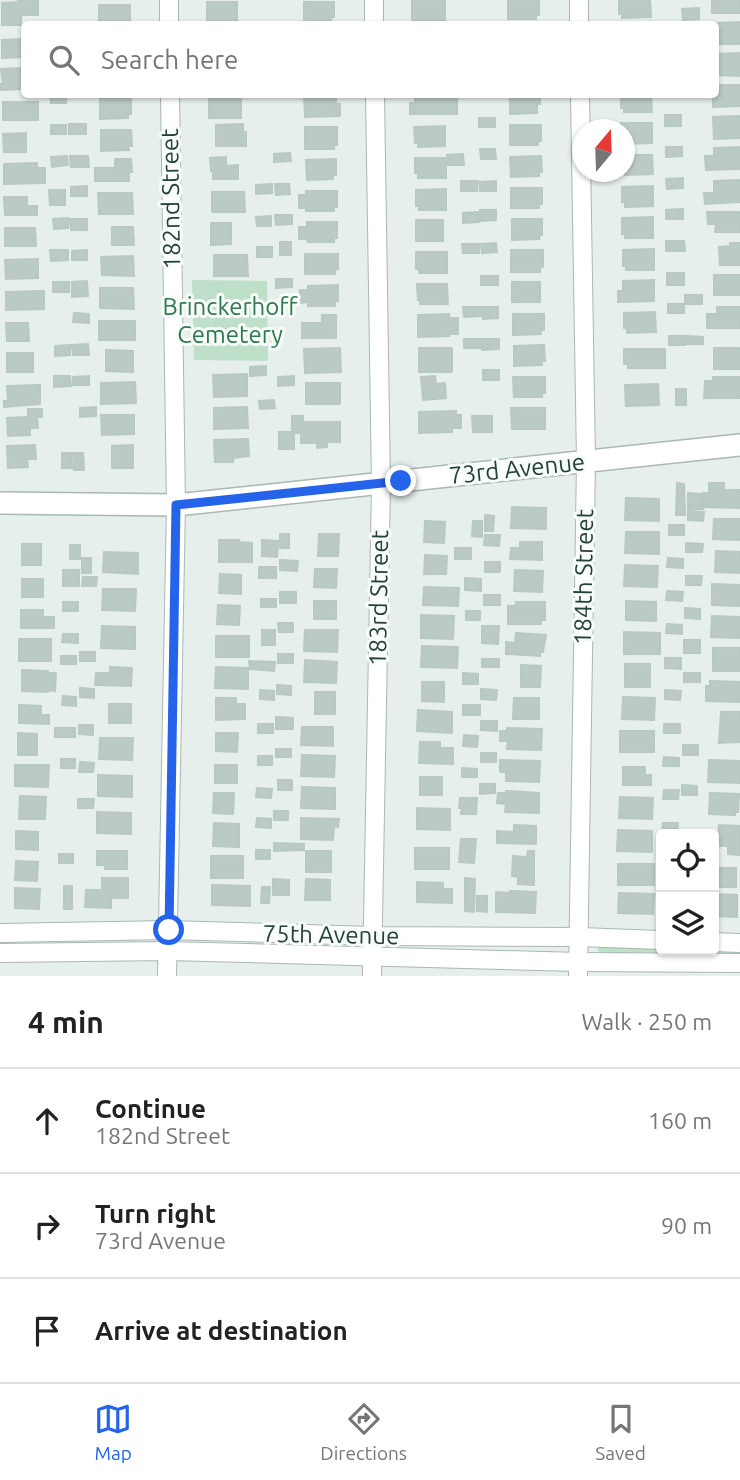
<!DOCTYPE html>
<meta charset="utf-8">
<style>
body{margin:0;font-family:Ubuntu,sans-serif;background:#f2f2f2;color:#222}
.controls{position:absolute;right:21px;bottom:21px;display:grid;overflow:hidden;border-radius:7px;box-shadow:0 2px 5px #0004}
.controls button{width:63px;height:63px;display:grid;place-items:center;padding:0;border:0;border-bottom:2px solid #e0e0e0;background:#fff;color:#222;font:35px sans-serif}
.compass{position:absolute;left:572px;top:119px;width:63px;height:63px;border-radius:50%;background:#fff;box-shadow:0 2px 5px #0004;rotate:19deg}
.stop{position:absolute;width:21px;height:21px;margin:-16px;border:5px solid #2563eb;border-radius:50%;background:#fff}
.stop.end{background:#2563eb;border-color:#fff;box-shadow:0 2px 7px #0008}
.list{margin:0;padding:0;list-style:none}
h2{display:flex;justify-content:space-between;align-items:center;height:91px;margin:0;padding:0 28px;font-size:30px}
h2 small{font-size:23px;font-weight:400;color:#767676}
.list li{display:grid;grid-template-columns:46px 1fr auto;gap:21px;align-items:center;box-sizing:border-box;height:105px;padding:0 28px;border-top:2px solid #e0e0e0}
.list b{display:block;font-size:26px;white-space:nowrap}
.list p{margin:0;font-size:23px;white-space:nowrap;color:#767676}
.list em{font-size:23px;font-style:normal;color:#767676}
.icon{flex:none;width:38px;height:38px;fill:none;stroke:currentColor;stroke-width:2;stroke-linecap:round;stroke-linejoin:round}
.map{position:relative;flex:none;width:740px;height:976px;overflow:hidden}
.search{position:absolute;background:#fff;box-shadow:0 2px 5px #0004;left:21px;right:21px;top:21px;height:77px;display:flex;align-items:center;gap:18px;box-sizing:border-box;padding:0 24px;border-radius:7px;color:#767676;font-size:26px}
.sheet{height:406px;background:#fff}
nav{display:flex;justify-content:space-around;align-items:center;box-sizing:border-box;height:98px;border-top:2px solid #e0e0e0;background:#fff;font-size:19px;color:#767676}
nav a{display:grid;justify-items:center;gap:4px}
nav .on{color:#2563eb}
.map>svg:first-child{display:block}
.green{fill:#bfe0c8}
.building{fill:#bbcac4;stroke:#b8c9c2;stroke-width:2}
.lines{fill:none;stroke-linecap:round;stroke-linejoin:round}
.minor-casing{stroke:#a8b8b2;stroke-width:20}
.tertiary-casing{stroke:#a8b8b2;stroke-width:24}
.minor{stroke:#fff;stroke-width:18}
.tertiary{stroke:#fff;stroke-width:21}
.route{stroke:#2563eb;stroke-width:9}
.labels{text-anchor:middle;stroke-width:6;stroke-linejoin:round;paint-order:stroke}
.street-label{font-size:24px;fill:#24423a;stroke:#f7fbf9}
.park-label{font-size:24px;fill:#2d7a4b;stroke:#f7fbf9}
</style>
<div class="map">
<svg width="740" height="976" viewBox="0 0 740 976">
<rect width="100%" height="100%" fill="#e6efeb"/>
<g class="green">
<polygon points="192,280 267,281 268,361 194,360"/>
<polygon points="602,944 661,945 661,950 714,950 740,947 740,956 606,953 598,951 598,948"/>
</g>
<g class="building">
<polygon points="18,0 38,0 38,15 21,15 21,25 2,25 2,3 18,2"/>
<rect x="412" y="0" width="33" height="21"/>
<polygon points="508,0 539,0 539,15 536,15 536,19 508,19"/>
<polygon points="619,0 650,0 651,17 622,18 622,13 619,14"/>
<rect x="712" y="0" width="28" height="13"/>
<rect x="207" y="2" width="30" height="22"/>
<polygon points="304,2 334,2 334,17 331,18 331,22 304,22"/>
<polygon points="99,5 130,5 130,21 127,21 127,24 99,24"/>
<polygon points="699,8 699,19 683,20 682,9"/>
<polygon points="740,22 740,44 720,44 718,23"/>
<polygon points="24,39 24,57 2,58 2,40"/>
<polygon points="740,53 740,76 716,75 716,54"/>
<polygon points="24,68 24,89 0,90 0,84 3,84 1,69"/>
<polygon points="716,85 740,85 740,106 713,107 713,94 716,94"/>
<polygon points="50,94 66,94 66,103 51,103"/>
<polygon points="510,94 540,94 540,104 537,104 537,113 510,114"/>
<polygon points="621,94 651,94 652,112 624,112 624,108 621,108"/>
<polygon points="336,95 336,104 340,104 340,116 305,117 304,96"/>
<polygon points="415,95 445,95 445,97 457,97 457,114 410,114 410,103 415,103"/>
<polygon points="241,96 241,118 209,118 209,97"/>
<polygon points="100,98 131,98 131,114 128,114 128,118 100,119"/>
<rect x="3" y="102" width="35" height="18"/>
<rect x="665" y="115" width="16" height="11"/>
<polygon points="740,116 740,138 714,139 713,117"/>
<rect x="479" y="118" width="16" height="9"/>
<polygon points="621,123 652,123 652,143 624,144 624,130 621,130"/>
<rect x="69" y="124" width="17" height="10"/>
<polygon points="243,124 243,132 246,132 246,146 216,146 216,125"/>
<rect x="51" y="125" width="15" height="9"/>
<polygon points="510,125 541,125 541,141 538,141 538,145 510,145"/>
<polygon points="445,126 445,146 418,147 418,142 415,143 414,127"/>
<polygon points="305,127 337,127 337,145 334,145 334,149 305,149"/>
<polygon points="101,130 131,130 132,146 128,146 129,150 101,151"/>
<polygon points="26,133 26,152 4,152 3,134"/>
<polygon points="666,147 682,147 682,156 666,157"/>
<polygon points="740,147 740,169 706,170 705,156 714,156 714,148"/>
<polygon points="480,149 495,149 496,159 481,159"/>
<polygon points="290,153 291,161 274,162 274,154"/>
<polygon points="463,154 464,165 448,165 447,155"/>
<polygon points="624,155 652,155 653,174 625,175"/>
<polygon points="67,156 68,165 52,167 51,157"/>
<polygon points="70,156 88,156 89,167 71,167"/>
<polygon points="541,156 542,172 539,172 539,176 511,177 510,157"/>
<polygon points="226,157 226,166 238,165 238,179 213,179 213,171 211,171 210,158"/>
<polygon points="415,158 446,158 446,178 418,178 418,173 415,173"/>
<polygon points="115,159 131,159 132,172 129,172 129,181 95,181 95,168 115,168"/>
<polygon points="336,159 336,175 333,175 333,179 307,180 306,160"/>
<polygon points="37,163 37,168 45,168 45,183 4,184 4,164"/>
<polygon points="683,178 683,188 667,189 666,179"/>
<polygon points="740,180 740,202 705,204 704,193 714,193 714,181"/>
<polygon points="461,181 478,181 477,191 461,191"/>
<polygon points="496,181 496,191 480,191 480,182"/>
<polygon points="272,184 272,193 256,194 256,185"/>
<polygon points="275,184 289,184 290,194 276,195"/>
<polygon points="87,186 87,196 71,196 71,187"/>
<polygon points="653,186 653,206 625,207 625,202 622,202 622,187"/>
<polygon points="511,188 542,188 542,204 539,204 539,208 511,208"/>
<polygon points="446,189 446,210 419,210 419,206 416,206 416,190"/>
<polygon points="49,190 65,190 65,205 50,205"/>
<polygon points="306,191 337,191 337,207 334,207 334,211 306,211 306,208 299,208 299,195 306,195"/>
<polygon points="212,192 244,192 245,212 212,212"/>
<polygon points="98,193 132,193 133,214 99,214"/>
<polygon points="4,197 27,197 27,206 37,206 37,215 5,215"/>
<polygon points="683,209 683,219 666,219 666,210"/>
<polygon points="480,210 496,210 496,220 480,221"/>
<polygon points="478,212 479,222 463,223 463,213"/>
<polygon points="707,212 740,212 740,232 715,232 716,224 708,224"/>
<polygon points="275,215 292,215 292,224 276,225"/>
<polygon points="271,216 271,226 257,226 256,217"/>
<polygon points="653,217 653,238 625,238 625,234 622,234 622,218"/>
<polygon points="68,218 68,228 54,229 53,219"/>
<polygon points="70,219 87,219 87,230 71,230"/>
<polygon points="512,219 542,219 542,235 540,235 539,239 512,240"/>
<rect x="416" y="220" width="27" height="21"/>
<polygon points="307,222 337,222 337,238 334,238 334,242 308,242 307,239 299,239 299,227 307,227"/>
<polygon points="211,223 231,223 231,244 211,245"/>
<polygon points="112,227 133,227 134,245 112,245"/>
<polygon points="5,228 35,228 36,246 5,246"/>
<polygon points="666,241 684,241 685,251 666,251"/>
<rect x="280" y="242" width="11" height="13"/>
<polygon points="496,243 497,252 482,253 481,244"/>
<polygon points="730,243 740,243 740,265 720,265 719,247 730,246"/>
<polygon points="462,244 479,244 479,253 463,253"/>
<rect x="257" y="247" width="15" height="10"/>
<polygon points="654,249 654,270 626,270 626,266 623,266 623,250"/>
<polygon points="50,250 68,250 68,260 51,261"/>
<polygon points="87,250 87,260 72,260 72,251"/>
<polygon points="511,250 543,250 543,267 540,267 540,272 511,272"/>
<polygon points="416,252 447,252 447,273 419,273 419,269 416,269"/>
<polygon points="305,254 338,254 338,269 335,270 335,274 305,274"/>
<polygon points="214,255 247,255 248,276 214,276"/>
<polygon points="133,256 134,276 102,275 101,257"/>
<polygon points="38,259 38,278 6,279 5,260"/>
<rect x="667" y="273" width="17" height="12"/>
<rect x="714" y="275" width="26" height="20"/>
<rect x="481" y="276" width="17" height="9"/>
<polygon points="276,279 292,279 292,287 276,288"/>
<polygon points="654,280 654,301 618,302 618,291 623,291 623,281"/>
<polygon points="87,281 88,296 72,297 72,282"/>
<rect x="53" y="282" width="16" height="10"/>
<rect x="512" y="282" width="28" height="20"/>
<polygon points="417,284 447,284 448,304 420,304 420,300 418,300"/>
<polygon points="338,285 338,301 335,301 335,306 308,306 308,302 300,303 300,290 308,290 308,286"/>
<polygon points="100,288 133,288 134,309 100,308"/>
<polygon points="44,291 44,309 6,310 6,292"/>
<rect x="685" y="295" width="17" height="9"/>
<rect x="668" y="304" width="16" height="9"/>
<polygon points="463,307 481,307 481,316 464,317"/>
<polygon points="482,307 498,307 498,318 483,319"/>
<polygon points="717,307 740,307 740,328 707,328 707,314 717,314"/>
<polygon points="655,312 656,332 627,333 627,328 624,328 624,313"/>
<polygon points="74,313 89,314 89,323 73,322"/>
<polygon points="449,314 449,318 458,318 458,334 449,334 449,336 418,337 418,315"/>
<polygon points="513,314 544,314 544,330 541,330 541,334 513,335"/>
<polygon points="322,315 336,315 336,338 302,338 302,323 322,323"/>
<rect x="99" y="321" width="36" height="19"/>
<polygon points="6,323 28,323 29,341 7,341"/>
<rect x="669" y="336" width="16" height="9"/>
<polygon points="687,336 703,337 703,344 687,344"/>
<polygon points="464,339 480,339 481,348 464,348"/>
<polygon points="482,339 499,339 499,349 482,350"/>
<polygon points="88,344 89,355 73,355 72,345"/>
<polygon points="70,345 70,355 55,356 55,346"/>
<polygon points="544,345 545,361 542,361 542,365 514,366 514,346"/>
<polygon points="340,348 341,372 305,373 304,349"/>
<rect x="419" y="348" width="33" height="24"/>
<rect x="714" y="348" width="26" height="21"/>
<polygon points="624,349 665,349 665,368 628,368 628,364 624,364"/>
<polygon points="106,350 133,351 133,372 106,371"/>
<rect x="7" y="353" width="26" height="19"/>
<polygon points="266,366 266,375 250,376 250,367"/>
<rect x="483" y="370" width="16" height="10"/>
<polygon points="247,374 247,396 214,397 213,375"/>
<polygon points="54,376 70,376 71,386 54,387"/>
<polygon points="89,376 89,385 73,385 73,377"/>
<polygon points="294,376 294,385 278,386 278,377"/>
<polygon points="435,376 436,384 445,383 446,398 423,400 421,377"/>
<polygon points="513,377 545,377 545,393 542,393 542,397 514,397"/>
<polygon points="713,377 740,377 740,398 704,398 705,381 713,381"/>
<polygon points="135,382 136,403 101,404 101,383"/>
<rect x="306" y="383" width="34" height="21"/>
<polygon points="658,384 659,405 626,406 625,385"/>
<polygon points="40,385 40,404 4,407 4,401 8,401 7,386"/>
<rect x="676" y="389" width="10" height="16"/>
<polygon points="274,400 275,408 260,409 259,401"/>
<polygon points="96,407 96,416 80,417 80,408"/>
<polygon points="247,407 248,428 214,429 214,408"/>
<polygon points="511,408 545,408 545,429 512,429"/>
<polygon points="28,409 42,409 42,417 37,417 38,428 30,428 30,435 8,436 7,418 28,417"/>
<polygon points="456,411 456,415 461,415 461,428 452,428 452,432 419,433 419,412"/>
<polygon points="101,415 134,415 134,434 102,435"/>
<polygon points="292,416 303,416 303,422 340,422 340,442 327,442 327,447 317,448 317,443 301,443 301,433 294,433 294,449 279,449 279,432 292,432"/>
<polygon points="472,416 481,416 481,432 473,432"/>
<rect x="483" y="416" width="9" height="16"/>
<polygon points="248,439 249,456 233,458 233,462 215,462 214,440"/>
<polygon points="35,445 36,459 27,459 28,467 8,468 7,446"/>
<polygon points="133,445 133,468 112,468 112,446"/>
<polygon points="62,453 71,453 72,468 62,468"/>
<polygon points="73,453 83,453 84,470 74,470"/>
<polygon points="677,483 684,484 685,515 676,515"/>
<polygon points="709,483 724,483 724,490 740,490 740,508 703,507 703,493 709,493"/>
<polygon points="688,493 702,494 702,508 704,509 688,509"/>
<polygon points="626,498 659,499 659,521 625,520"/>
<polygon points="512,507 546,508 546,529 511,528"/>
<polygon points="688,511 704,512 703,521 688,520"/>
<polygon points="485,515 494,516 493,531 485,531"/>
<polygon points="714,519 740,519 740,540 713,539"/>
<polygon points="425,521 445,522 444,543 424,542"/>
<polygon points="473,521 482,521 482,537 472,536"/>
<rect x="669" y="525" width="15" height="10"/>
<polygon points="626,532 659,532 659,554 625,553"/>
<rect x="280" y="534" width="9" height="14"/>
<polygon points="319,534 339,534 338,556 318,556"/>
<polygon points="485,535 500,535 499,546 484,545"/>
<polygon points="219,540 239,540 239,542 252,543 252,562 219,562"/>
<polygon points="262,540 278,541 277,557 262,556"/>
<polygon points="520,542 542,542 542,560 510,559 511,548 520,548"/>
<polygon points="686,543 703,544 702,552 686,552"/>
<rect x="22" y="544" width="19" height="21"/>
<rect x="70" y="545" width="10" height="14"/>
<rect x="455" y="548" width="16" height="11"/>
<polygon points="716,551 740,552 740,573 715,572"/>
<polygon points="104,552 138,553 138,574 103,572"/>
<polygon points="425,555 447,556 446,574 424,574"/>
<rect x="82" y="558" width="9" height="15"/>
<polygon points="668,558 683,559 683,568 667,567"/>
<polygon points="280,560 298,561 297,571 280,570"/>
<rect x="485" y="562" width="15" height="10"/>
<polygon points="625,565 658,566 657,587 624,586"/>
<rect x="259" y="567" width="17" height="11"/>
<polygon points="315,569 337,569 336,588 314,587"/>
<rect x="63" y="570" width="16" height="16"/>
<polygon points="515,570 543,571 542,592 514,591"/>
<polygon points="220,574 241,575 241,594 219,593"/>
<polygon points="686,576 702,576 701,585 686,585"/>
<polygon points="83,577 97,577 96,586 82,586"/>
<polygon points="465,578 481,579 481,591 465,590"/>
<rect x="22" y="579" width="21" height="18"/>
<polygon points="712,584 740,585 740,606 712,605"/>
<polygon points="424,587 459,588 458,606 423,605"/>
<polygon points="103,589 136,589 135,611 102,610"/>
<polygon points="667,591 683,592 682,601 666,600"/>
<rect x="280" y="592" width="16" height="11"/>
<rect x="484" y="595" width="16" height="10"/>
<rect x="261" y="599" width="15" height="8"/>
<rect x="314" y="601" width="22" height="18"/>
<polygon points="626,601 656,602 656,621 626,620"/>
<rect x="63" y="602" width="15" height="9"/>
<polygon points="516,602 545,602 545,620 541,620 541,624 508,624 508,606 515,606"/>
<polygon points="218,605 240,606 239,625 217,624"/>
<polygon points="685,608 700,609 700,619 685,618"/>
<polygon points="21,610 43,610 43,617 54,617 54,628 21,628"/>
<rect x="466" y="611" width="14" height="9"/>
<polygon points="421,615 454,616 453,639 421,638"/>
<polygon points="712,616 740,617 740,638 711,637"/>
<polygon points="278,623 293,623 293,632 279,632"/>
<polygon points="667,624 682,625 682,634 666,633"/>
<polygon points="102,626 135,627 135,649 101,648"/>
<polygon points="482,626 499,626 498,644 482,643"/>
<rect x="262" y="630" width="13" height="15"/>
<polygon points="305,630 338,630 337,652 304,651"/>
<polygon points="624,632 660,633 660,654 624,654"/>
<polygon points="516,633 546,635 543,652 540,652 540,656 506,654 506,642 515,643"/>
<polygon points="63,634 78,634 78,643 62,642"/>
<rect x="216" y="636" width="33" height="21"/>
<rect x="19" y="639" width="32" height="22"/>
<rect x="684" y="640" width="16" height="13"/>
<polygon points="422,646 458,647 457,668 421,667"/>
<rect x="713" y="648" width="27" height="23"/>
<rect x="80" y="652" width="15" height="9"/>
<rect x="278" y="654" width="15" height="9"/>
<rect x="61" y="656" width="15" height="8"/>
<polygon points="665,658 681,658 681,669 665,668"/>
<rect x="482" y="659" width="17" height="8"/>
<polygon points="305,660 337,662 336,683 304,682"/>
<polygon points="249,661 275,662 274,671 250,669"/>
<rect x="625" y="664" width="25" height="23"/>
<polygon points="521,665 541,666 540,687 521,687"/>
<polygon points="110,667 132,668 131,686 95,685 96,673 110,673"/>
<polygon points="216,667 248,668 248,689 215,688"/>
<polygon points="22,670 48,671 48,673 56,673 55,691 48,690 48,692 22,691"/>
<polygon points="463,673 478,674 478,684 463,684"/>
<rect x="684" y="673" width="16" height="9"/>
<polygon points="710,681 740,682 740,702 706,701 706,686 710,686"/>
<polygon points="422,682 444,682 444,702 422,701"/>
<polygon points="277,685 291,686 291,695 277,694"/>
<polygon points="80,688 94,689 94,698 80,697"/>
<polygon points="481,689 497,690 496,700 481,699"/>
<polygon points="260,690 274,691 274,700 260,699"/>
<polygon points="665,690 681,691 680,700 665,699"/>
<rect x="315" y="692" width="20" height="22"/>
<polygon points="63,696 76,697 76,706 62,705"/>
<polygon points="623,697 655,698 654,720 622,719"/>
<polygon points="216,698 236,698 236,704 245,704 245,719 216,720"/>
<polygon points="514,698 539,698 539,719 513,719"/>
<rect x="109" y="704" width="22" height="19"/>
<polygon points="19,705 41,706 41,715 49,715 49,724 19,723"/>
<rect x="463" y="705" width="17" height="10"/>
<polygon points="418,710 452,712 452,733 417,731"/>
<polygon points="721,712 740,712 740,742 719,743"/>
<polygon points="276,717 293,718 293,729 276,729"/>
<polygon points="481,721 497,721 497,731 481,730"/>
<rect x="258" y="724" width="15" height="9"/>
<rect x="664" y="724" width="16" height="9"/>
<polygon points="79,725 93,725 93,735 79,734"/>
<polygon points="302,727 333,727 333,746 301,745"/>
<rect x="55" y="728" width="20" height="9"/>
<polygon points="507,728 542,729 541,750 507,749 508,741 500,741 500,731 507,731"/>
<rect x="620" y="731" width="34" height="21"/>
<polygon points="18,733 37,734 37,755 18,755"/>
<polygon points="216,733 238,733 237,752 216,751"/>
<polygon points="464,735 478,736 477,747 463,746"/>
<polygon points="100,738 133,738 132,760 99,759"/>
<polygon points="420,742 440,742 440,748 453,748 453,764 419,763"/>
<rect x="683" y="745" width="15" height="10"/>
<rect x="276" y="749" width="15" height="8"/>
<rect x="481" y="753" width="15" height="9"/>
<polygon points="302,755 335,756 334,777 301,776"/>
<rect x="258" y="756" width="14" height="9"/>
<polygon points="664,757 679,758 679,766 663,766"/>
<rect x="61" y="759" width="14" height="9"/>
<polygon points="500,760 540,761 539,782 506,781 506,772 500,772"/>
<polygon points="709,760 740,761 740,783 708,782"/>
<polygon points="80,762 94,763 93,772 79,772"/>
<polygon points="15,765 49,765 48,787 15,786"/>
<rect x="215" y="765" width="22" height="18"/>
<polygon points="623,767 645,767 645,775 651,775 651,785 623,785"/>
<polygon points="462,768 477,769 477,777 462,777"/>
<polygon points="98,775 132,776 132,797 98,796"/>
<rect x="420" y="777" width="22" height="18"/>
<rect x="278" y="780" width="14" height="10"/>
<polygon points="480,784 495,784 495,793 480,794"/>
<polygon points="682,785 697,786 697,795 682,795"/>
<polygon points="302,787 335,788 335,809 301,808"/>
<polygon points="257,788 272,789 271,798 256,797"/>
<polygon points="664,790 679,790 678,799 663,799"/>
<polygon points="506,791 539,793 539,813 505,812 506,804 497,803 498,793 506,793"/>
<polygon points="214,793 234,793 233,814 213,813"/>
<polygon points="710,793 739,794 738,812 735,812 735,815 709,814"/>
<polygon points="20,796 46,797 45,819 19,819"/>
<polygon points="620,797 653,798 652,819 619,818"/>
<polygon points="460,798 477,798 476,814 461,814 462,808 459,808"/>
<polygon points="78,799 94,799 93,808 78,808"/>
<polygon points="417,808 450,809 450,830 417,829"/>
<rect x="274" y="811" width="14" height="9"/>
<polygon points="97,812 131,813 131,834 97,833"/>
<polygon points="257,818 271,819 271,828 256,827"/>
<polygon points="301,818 339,819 338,827 334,827 333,840 301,839"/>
<polygon points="214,823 239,824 239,847 213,846"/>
<polygon points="663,823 678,823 677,834 662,833"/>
<polygon points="514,825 536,826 536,844 497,843 497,831 514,832"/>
<polygon points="719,825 739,826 740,855 728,854 728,846 718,846"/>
<polygon points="618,830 652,831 652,852 617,851"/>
<polygon points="16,831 38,832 38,850 16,849"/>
<polygon points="461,839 476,839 474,863 459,862"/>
<polygon points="274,843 304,844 304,850 274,851"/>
<rect x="415" y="848" width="34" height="21"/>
<rect x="256" y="850" width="14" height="9"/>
<polygon points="97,851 127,851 127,869 105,869 105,865 97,865"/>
<rect x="306" y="851" width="25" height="21"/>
<polygon points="528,851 534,851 534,885 518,884 518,877 512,876 513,856 527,857"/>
<rect x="59" y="854" width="14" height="9"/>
<rect x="211" y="856" width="32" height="22"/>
<polygon points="16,861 38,862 37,881 15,880"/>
<rect x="618" y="864" width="36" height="21"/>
<rect x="714" y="868" width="22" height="19"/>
<polygon points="102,878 128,878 128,898 111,898 111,908 85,907 86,890 102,890"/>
<polygon points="465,878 475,879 474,912 465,911"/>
<polygon points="273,879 289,880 289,895 273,895"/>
<polygon points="306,879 330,880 330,900 305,900"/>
<polygon points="417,882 443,883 443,889 452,889 452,903 417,902"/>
<polygon points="212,885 250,886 250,906 212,905"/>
<rect x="64" y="886" width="8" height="23"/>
<polygon points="262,887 270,887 269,903 261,903"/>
<polygon points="15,888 40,889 39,909 15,908"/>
<polygon points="510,891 536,892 535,913 496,912 496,892 510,893"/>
<polygon points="619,893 654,894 653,914 618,913"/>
<polygon points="714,894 737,895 737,917 714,916"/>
<polygon points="477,896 487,896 487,912 477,911"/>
</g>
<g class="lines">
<g class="minor-casing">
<g id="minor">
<polyline points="169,0 169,24"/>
<polyline points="374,0 374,24"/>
<polyline points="579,0 579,24"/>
<polyline points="0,933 168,930 373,936 579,937 661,940"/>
<polyline points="714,942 740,943"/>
<polyline points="0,953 168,951 578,962 740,963"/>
<polyline points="167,976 176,505 170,94"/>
<polyline points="372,976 381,484 375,94"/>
<polyline points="578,976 586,461 580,94"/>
</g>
</g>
<g class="tertiary-casing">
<polyline id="tertiary" points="0,503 176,505 740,445"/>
</g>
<use href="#minor" class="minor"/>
<use href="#tertiary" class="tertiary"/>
</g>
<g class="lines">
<polyline class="route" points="169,930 176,505 401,481"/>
</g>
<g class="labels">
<g class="street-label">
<text transform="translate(171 199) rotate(-91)" y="8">182nd Street</text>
<text transform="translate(517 469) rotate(-6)" y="8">73rd Avenue</text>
<text transform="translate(584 577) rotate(-89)" y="8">184th Street</text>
<text transform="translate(379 598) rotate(-89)" y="8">183rd Street</text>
<text transform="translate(331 935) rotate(1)" y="8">75th Avenue</text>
</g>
<g class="park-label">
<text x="230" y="315">Brinckerhoff<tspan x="230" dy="28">Cemetery</tspan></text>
</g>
</g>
</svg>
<div class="controls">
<button><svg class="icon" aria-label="locate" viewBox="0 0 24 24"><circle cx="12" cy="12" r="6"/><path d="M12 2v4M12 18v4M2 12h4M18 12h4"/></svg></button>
<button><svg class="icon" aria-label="layers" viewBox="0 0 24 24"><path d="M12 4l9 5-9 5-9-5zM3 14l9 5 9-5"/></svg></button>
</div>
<svg class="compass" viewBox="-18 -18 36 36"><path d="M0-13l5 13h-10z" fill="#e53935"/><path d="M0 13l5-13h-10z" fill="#767676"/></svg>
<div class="stop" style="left:169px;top:930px"></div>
<div class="stop end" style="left:401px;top:481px"></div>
<div class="search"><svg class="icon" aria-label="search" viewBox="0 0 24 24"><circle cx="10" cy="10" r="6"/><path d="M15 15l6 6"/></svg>Search here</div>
</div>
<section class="sheet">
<h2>4 min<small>Walk · 250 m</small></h2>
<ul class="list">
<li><svg class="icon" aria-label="ahead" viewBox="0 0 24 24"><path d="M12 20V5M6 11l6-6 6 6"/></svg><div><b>Continue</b><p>182nd Street</p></div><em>160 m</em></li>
<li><svg class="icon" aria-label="right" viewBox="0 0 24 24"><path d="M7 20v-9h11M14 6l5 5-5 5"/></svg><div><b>Turn right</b><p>73rd Avenue</p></div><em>90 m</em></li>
<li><svg class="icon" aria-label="arrive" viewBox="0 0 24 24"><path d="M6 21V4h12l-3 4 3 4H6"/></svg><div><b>Arrive at destination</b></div></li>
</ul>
</section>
<nav>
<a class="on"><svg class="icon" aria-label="map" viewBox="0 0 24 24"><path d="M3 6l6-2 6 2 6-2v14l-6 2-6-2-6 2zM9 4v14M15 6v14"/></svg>Map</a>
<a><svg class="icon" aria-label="directions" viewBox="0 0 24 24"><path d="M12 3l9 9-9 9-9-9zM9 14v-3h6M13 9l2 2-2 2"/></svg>Directions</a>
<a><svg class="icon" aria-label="saved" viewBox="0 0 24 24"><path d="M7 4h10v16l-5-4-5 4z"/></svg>Saved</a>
</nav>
